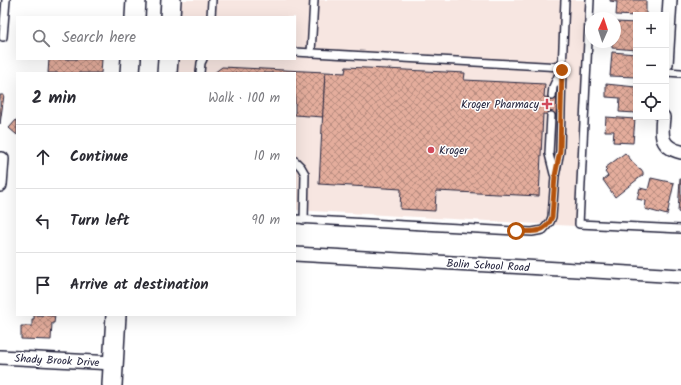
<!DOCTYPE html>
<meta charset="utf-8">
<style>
body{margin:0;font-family:Kalam,sans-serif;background:#f2f2f3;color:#2b2b33}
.controls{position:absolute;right:12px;top:12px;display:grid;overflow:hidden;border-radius:0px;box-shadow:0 4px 16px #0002}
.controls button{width:36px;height:36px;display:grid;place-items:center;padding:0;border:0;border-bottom:1px solid #e1e1e2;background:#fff;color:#2b2b33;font:20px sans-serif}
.compass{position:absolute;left:585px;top:12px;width:36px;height:36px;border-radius:50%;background:#fff;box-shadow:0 4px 16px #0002;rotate:3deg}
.stop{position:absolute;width:12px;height:12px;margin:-9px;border:3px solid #b45309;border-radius:50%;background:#fff}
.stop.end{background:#b45309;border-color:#fff;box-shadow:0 1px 4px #0008}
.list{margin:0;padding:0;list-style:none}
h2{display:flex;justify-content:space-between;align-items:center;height:52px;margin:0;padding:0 16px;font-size:17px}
h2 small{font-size:13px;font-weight:400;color:#7c7c81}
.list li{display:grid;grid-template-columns:26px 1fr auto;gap:12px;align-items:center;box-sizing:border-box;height:64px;padding:0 16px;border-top:1px solid #e1e1e2}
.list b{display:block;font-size:15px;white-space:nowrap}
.list em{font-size:13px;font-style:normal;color:#7c7c81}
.icon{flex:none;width:22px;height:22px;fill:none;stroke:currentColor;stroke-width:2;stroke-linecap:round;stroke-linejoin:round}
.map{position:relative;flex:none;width:681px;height:385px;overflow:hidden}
.search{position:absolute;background:#fff;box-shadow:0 4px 16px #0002;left:16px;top:16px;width:280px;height:44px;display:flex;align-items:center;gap:10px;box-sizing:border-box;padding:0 14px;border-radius:0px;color:#7c7c81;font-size:15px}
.panel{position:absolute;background:#fff;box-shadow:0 4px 16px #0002;left:16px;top:72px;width:280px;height:244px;border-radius:0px}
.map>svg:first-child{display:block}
.built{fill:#f7e6e1}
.building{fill:url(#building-cross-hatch);stroke:#22223b}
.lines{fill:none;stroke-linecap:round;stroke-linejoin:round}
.lane-casing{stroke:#22223b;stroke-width:10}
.street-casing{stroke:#22223b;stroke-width:16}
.secondary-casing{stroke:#22223b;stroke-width:22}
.lane{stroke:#fff;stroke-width:7}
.street{stroke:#fff;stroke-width:13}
.secondary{stroke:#fff;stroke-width:19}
.route{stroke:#b45309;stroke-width:5}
.poi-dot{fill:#d1495b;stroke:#fff;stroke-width:1.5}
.labels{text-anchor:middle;stroke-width:3;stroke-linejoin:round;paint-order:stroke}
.poi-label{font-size:11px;fill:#22223b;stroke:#fff;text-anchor:end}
.street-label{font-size:11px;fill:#22223b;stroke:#fff}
</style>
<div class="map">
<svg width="681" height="385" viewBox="0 0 681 385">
<defs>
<pattern id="building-cross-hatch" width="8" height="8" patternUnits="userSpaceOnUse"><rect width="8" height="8" fill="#e4ad9c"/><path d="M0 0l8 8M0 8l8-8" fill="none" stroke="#b88c80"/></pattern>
</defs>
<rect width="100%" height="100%" fill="#fff"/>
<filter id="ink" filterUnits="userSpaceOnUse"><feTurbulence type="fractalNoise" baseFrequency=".025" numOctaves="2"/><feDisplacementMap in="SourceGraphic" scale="8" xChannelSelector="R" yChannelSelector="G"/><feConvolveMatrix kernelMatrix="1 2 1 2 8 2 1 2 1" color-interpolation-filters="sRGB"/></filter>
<g filter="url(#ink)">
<polygon class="built" points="181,0 587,0 575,226 295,210 295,73 177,73 177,59 295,59 295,17 180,17"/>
<g class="building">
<polygon points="610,0 646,0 646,15 636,15 636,16 616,15 617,2 610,1"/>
<polygon points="616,22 636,23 636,50 612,48 612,42 615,42"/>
<polygon points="612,52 636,54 636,77 610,76"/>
<polygon points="49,59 102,59 101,73 48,73"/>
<polygon points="222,67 325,72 323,117 295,115 295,73 214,73"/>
<polygon points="346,67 465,73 464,80 545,84 544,97 557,98 556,115 543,114 539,196 436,191 435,211 400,209 401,189 319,184 325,72 345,73"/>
<polygon points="606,84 636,87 636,113 619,112 620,98 606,97"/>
<polygon points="0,95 4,95 0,124"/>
<polygon points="606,117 635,119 633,143 613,142 614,131 605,131"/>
<polygon points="17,119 17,135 9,128"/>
<polygon points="625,153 638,168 641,169 643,172 643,175 615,197 603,180 608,176 605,172 607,170 605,168"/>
<polygon points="651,178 674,183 667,215 645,209 646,201 637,199 640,188 648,190"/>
<polygon points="680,179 681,179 681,213 678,212"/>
<polygon points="34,315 55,316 54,323 52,323 51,340 21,339 21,326 32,326 32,319 34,319"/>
</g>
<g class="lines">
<g class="lane-casing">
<g id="lane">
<polyline points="590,0 579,224 681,229"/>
<polyline points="211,17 212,0"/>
<polyline points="3,37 6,0"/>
<polyline points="295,52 562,67"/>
<polyline points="311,53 314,0"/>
<polyline points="666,72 681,73"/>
<polyline points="200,73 201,63 203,59"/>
<polyline points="552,96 553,87 560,72"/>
<polyline points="551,116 549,154 554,174"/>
<polyline points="295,161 301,167 305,174 304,220"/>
<polyline points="295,219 532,232 543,230 550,222 552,217 555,176 560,151 562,70 565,0"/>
</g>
</g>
<g class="street-casing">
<g id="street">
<polyline points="666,64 670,0"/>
<path d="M 663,117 C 661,135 660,147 681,152"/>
<polyline points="0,159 2,159 0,185"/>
<polyline points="295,254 681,276"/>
<polyline points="0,357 113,363"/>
</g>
</g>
<g class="secondary-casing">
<g id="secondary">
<polyline points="135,17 136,0"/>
<polyline points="170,17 171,0"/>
<polyline points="130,73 131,59"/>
<polyline points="167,73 168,59"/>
<polyline points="112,385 116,315"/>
</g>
</g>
<use href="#lane" class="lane"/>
<use href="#street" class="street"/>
<use href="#secondary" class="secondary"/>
</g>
</g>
<g class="lines" filter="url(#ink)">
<path class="route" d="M 516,231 C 531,232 546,234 552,217 L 555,176 L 560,151 L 562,70"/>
</g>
<g class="poi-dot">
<path d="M545 98h4v4h4v4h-4v4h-4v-4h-4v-4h4z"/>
<circle cx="431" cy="150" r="4"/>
</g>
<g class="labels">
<g class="poi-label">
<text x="539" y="108">Kroger Pharmacy</text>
<text x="439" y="154" text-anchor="start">Kroger</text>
</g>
<g class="street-label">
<text transform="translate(488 265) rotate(3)" y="4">Bolin School Road</text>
<text transform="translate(57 360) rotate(3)" y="4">Shady Brook Drive</text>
</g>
</g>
</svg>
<div class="controls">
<button>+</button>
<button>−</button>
<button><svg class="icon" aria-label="locate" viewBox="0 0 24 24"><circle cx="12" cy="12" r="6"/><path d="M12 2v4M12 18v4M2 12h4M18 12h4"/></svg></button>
</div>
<svg class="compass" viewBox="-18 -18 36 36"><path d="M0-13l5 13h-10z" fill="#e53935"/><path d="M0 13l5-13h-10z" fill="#7c7c81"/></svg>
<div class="stop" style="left:516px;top:231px"></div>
<div class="stop end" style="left:562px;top:70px"></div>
<div class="search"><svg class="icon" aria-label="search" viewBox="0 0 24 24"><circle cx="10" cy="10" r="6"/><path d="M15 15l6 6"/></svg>Search here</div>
<section class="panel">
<h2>2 min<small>Walk · 100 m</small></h2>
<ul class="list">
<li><svg class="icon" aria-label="ahead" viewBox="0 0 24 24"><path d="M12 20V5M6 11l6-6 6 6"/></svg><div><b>Continue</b></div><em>10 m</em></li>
<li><svg class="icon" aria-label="left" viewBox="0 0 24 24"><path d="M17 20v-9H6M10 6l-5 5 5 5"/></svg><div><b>Turn left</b></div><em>90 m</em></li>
<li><svg class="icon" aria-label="arrive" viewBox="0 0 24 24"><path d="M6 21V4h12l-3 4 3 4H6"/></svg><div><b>Arrive at destination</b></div></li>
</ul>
</section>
</div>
